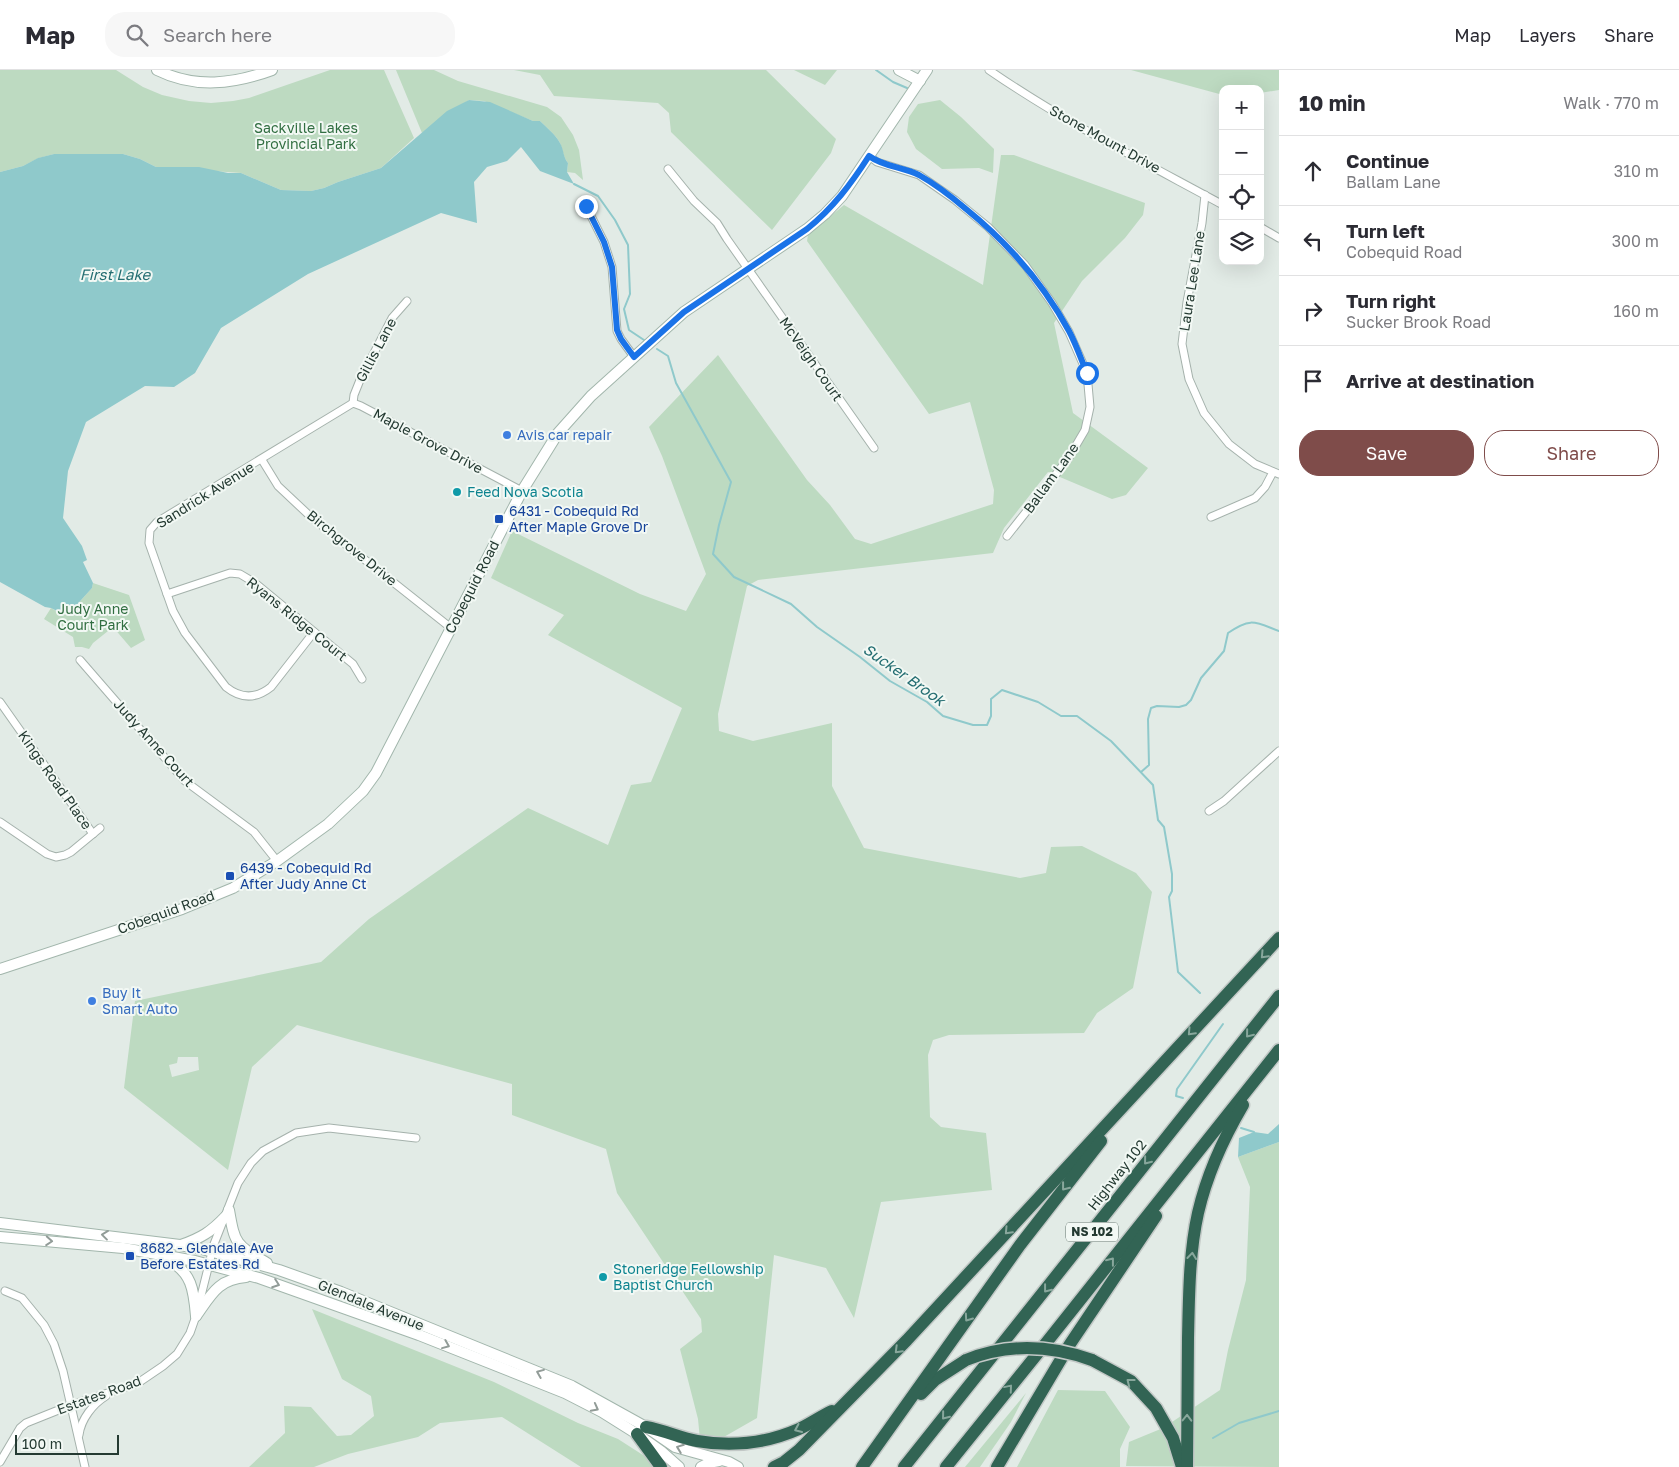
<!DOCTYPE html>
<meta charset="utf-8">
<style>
body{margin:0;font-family:"Golos Text",sans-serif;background:#f7f7f7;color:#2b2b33}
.controls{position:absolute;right:15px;top:15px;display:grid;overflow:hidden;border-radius:10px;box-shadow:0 5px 20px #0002}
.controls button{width:45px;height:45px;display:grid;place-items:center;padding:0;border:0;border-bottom:1px solid #e1e1e2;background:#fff;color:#2b2b33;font:25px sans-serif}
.scale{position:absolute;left:15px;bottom:12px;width:104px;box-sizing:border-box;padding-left:5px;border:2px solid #243a32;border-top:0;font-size:14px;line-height:18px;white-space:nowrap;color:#243a32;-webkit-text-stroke:4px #f2f8f4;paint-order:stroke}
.stop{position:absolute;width:15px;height:15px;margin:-11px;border:4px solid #1a73e8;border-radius:50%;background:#fff}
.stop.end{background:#1a73e8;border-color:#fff;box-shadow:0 1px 5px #0008}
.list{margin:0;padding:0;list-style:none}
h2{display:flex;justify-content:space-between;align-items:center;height:65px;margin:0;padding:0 20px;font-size:21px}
h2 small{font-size:16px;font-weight:400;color:#7c7c81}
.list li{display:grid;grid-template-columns:32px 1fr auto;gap:15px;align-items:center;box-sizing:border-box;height:70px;padding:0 20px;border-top:1px solid #e1e1e2}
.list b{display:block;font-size:19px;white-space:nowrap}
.list p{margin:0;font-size:16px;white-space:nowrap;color:#7c7c81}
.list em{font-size:16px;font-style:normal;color:#7c7c81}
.actions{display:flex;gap:10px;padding:15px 20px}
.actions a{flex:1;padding:11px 0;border:1px solid #7f4c4a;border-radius:20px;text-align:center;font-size:18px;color:#7f4c4a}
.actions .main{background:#7f4c4a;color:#fff}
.icon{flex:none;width:28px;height:28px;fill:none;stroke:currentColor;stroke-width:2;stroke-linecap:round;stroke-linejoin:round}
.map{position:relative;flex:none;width:1279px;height:1397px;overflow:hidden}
header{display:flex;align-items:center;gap:30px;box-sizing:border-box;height:70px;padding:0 25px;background:#fff;border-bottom:1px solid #e1e1e2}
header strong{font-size:24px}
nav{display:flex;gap:28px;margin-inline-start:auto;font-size:18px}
.search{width:350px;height:45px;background:#f7f7f7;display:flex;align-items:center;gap:12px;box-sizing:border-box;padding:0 18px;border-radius:20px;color:#7c7c81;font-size:19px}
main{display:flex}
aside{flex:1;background:#fff}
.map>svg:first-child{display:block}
.green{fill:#bddac1;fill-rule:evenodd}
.water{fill:#8fc9cb}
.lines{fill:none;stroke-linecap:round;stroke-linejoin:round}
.stream{stroke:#8fc9cb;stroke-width:2}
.street-casing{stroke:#a5b2ac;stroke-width:9}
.secondary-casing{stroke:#a2b6ac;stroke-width:12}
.highway-casing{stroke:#c2c8c6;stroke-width:15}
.street{stroke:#fff;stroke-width:7}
.secondary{stroke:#fff;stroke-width:10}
.highway{stroke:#326454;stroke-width:12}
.highway-bridge-casing{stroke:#c2c8c6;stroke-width:15;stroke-linecap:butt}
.highway-bridge{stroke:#326454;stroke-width:12}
.oneway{stroke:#88a79c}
.oneway2{stroke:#929c98}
.route{stroke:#1a73e8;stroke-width:6}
.shop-dot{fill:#3f7fe0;stroke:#f2f8f4;stroke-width:2}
.culture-dot{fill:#0f9aa8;stroke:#f2f8f4;stroke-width:2}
.transit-dot{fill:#1a4fb4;stroke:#f2f8f4;stroke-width:2}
.labels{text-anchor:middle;stroke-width:4;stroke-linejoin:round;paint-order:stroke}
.shield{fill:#f2f8f4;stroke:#62736c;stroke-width:1}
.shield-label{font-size:12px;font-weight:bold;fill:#243a32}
.park-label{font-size:14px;fill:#316e41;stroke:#f2f8f4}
.street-label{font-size:14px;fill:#243a32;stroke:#f2f8f4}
.shop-label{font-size:14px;fill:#366cbe;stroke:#f2f8f4;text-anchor:start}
.culture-label{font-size:14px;fill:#0d838f;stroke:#f2f8f4;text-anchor:start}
.transit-label{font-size:14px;fill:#164399;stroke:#f2f8f4;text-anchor:start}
.water-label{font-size:15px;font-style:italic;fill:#236d71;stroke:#f2f8f4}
</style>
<header>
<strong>Map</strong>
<div class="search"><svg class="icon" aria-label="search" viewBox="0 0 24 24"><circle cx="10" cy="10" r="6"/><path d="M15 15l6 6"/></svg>Search here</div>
<nav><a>Map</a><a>Layers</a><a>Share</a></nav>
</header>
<main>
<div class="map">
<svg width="1279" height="1397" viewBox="0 0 1279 1397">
<rect width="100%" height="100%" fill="#e2ebe6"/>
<g class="green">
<polygon points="0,0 116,0 143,17 162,25 189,31 211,33 233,31 249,28 330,0 384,0 414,68 381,98 338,112 324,118 311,121 281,120 241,103 156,97 140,89 123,84 54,84 39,88 23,96 0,102"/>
<path d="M 396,0 L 434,0 L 458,11 L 547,37 L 561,47 L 573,65 L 579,80 L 583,110 L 575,103 L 567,102 L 568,93 C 563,87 563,80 560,73 C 556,65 546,57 540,51 L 533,51 L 484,31 L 469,30 L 422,63 Z"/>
<polygon points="514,0 766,0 836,69 831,83 772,160 671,62 669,43 658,33 554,26 540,5"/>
<polygon points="794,0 837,0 825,15"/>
<polygon points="1131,0 1279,0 1279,20 1260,23 1260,19 1223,19 1223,25"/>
<polygon points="940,30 961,47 994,79 993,103 979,98 942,99 916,79 907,62 909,47 918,34"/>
<path d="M 1001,85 L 1014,85 L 1145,133 L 1143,145 L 1125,168 L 1082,211 L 1054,253 L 1073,343 L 1148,398 L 1126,425 L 1112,429 L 1048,402 L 1004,458 L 993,483 L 758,510 L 747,516 L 718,644 L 719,661 L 753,671 L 832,653 L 832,716 L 864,778 L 1020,808 L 1046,803 L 1051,777 L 1082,776 L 1136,803 L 1152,822 L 1133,918 L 1097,943 L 1084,963 L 949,965 L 933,970 L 928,985 L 930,1047 L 941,1057 L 986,1063 L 992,1120 L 881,1132 L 854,1248 L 826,1198 L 774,1185 L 757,1348 L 701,1380 L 698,1349 L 680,1279 L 702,1262 L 701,1249 L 617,1123 L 606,1079 L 512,1045 L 512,1014 L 297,955 L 252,997 L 228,1100 L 124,1018 L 135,931 L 321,892 L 369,849 L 528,738 L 608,775 L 631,715 L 651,712 L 682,638 L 548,565 L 564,545 L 491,508 L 512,461 L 640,524 L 686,541 L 706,504 L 662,386 L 649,357 L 718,285 L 807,410 L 830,435 L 855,469 L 871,474 L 993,434 L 994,420 L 970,332 L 929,344 L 807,171 L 808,165 L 844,135 L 983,215 ZM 178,987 L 198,987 L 199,1000 L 172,1007 L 169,995 L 177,993 Z"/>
<polygon points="93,513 129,525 145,570 131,578 113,557 93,573 89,579 82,577 75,577 73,567 44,549 51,538 58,542 73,539 92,518"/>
<polygon points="1279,1072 1279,1397 1126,1396 1129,1372 1163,1358 1220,1320 1228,1280 1246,1210 1250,1117 1238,1087"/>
<polygon points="312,1239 494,1312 578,1353 618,1369 646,1387 653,1397 581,1397 502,1347 440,1353 418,1367 348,1384 314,1397 249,1397 285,1363 284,1336 311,1337 337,1366 351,1365 374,1346 371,1326 342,1309"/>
<polygon points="1058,1320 1105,1321 1130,1357 1120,1379 1120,1397 1017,1397"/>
<polygon points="1026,1323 1011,1352 980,1397 965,1397"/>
</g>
<g class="water">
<path d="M 469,30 L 490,32 L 533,51 L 540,51 C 546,57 556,65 560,73 C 564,80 563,87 568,93 L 567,102 L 574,114 L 540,101 L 521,77 L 507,91 L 487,97 L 474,112 L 477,153 L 441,143 L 308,204 L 221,258 L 195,303 L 174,317 L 145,316 L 86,352 L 68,401 L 63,448 L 82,476 L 87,490 L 83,492 L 93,513 L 92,518 L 73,539 L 61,543 L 51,538 L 45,537 L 0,512 L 0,102 L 23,96 L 38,88 L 54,84 L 123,84 L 140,89 L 156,97 L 199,97 L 228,103 L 241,103 L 281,120 L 311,121 L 324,118 L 338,112 L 381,98 L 447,41 Z"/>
<polygon points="1279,1054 1279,1072 1238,1087 1239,1068 1254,1062 1268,1064"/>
</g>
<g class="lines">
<g class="stream">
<polyline points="876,0 893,12 907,18"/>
<polyline points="574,114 598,126 615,150 628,175 630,224 624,239 629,260 644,270"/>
<polyline points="657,279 668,286 676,313 731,412 719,455 713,484 734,507 791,534 817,557 860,587 890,611 927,632 943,646 973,655 987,655 991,646 991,629 1002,620 1038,632 1061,646 1077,646 1111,671 1153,715 1158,750 1164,757 1172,804 1172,821 1169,827 1178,902 1200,923"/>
<path d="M 1141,702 L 1149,695 L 1148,649 L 1151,638 L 1157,636 L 1179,637 L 1186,635 L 1191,630 L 1201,608 L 1224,581 L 1228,563 C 1251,547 1255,552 1279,561"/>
<polyline points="1183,1028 1176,1026 1177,1019 1223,954"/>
<polyline points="1241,1058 1254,1062"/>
<polyline points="1213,1368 1239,1353 1279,1341"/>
</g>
<g class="street-casing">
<g id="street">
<path d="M 989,0 C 1063,51 1144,92 1223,135"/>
<polyline points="869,86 877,92 919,105 955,130 988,157 1025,195 1052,233 1069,262 1087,303 1090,337 1085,360 1068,389 1007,466"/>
<polyline points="668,99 694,131 717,153 727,169 874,378"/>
<polyline points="1205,125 1202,153 1187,232 1182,274 1189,309 1204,343 1229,374 1255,394 1279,404"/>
<polyline points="586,136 604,172 612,197 617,261 621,269 634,287"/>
<polyline points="1260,157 1279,168"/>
<polyline points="353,333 354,325 360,310 392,248 407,231"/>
<polyline points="262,390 278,416 311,447 451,558"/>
<polyline points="1211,447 1255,428 1265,417 1273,402"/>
<polyline points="167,524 230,503 240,504 255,513 353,594 362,609"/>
<path d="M 314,562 L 271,617 C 256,629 241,629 226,617 L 185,563 L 173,541 L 149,473 L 150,460 L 157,452 L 353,333 L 361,336 L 522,421"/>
<polyline points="80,590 185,711 254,762 277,791"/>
<polyline points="0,632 93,764"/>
<polyline points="1209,741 1224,731 1279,681"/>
<polyline points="0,752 47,784 56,787 65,785 71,782 100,758"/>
<polyline points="5,1221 22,1228 44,1255 54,1274 63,1301 85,1397"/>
<path d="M 79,1365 C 81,1349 93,1334 106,1326"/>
<polyline points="0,1392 20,1358 26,1353 71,1335 138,1313 163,1296 177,1284 190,1263 196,1246 214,1174 238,1113 251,1093 263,1081 296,1063 329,1058 416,1068"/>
</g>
</g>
<g class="secondary-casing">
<g id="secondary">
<path d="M 157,0 C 195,19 234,14 272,0"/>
<polyline points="899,0 920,11"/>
<polyline points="0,899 182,839 233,818 277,791 328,754 363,721 376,703 522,421 558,363 591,326 684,242 807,159 825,144 842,126 927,0"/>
<path d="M 229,1140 C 235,1175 236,1175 267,1193"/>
<polyline points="0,1153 180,1175 202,1179 279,1200 341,1222 572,1316 646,1357 675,1377 729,1392 738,1397"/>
<polyline points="0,1167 123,1178 195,1191 259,1208 419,1265 565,1323 602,1342 637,1364 661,1381 679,1397"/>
<path d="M 181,1175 C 201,1168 211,1162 226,1146"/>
<path d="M 166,1189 C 192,1201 194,1221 196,1246"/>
<path d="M 196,1246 C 211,1225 218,1209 246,1207"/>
<polyline points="701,1397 709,1393 719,1391"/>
</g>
</g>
<g class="highway-casing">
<g id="highway">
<polyline points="1092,1290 1131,1311 1156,1338 1173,1368 1182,1397"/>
<polyline points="921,1324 935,1310 966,1290"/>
<path d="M 646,1357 C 664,1360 680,1368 697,1371 C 731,1377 767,1373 799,1359 C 810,1354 821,1346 832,1341"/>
<polyline points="637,1364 661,1397"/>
<polyline points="774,1397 784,1392 799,1380 907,1270 1279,868"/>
<polyline points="862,1397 1020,1175 1101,1071"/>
<polyline points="904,1397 1279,926"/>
<polyline points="946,1397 1046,1273 1279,980"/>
<polyline points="997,1397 1070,1274 1156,1146"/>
<path d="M 1187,1397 C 1187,1354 1188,1311 1188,1268 C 1189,1227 1189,1183 1198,1143 C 1207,1104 1223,1069 1243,1035"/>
</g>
</g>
<use href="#street" class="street"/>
<use href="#secondary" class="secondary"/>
<use href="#highway" class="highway"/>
<g class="highway-bridge-casing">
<path id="highway-bridge" d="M 966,1290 C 1008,1273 1050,1275 1092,1290"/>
</g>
<use href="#highway-bridge" class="highway-bridge"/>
</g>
<defs><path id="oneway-chevron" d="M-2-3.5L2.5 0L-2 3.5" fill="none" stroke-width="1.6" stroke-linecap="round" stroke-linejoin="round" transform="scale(1.25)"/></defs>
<g class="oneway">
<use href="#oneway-chevron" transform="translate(1264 885) rotate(133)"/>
<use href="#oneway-chevron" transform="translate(1191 962) rotate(133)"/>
<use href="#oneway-chevron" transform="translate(1249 964) rotate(129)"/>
<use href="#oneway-chevron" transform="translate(1147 1091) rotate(129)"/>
<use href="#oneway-chevron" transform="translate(1065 1117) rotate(128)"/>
<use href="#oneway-chevron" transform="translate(1008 1161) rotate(133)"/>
<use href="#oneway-chevron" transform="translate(1192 1186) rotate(-84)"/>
<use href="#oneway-chevron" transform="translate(1111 1191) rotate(-52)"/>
<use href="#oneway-chevron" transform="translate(1047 1219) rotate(128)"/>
<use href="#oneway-chevron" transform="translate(968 1248) rotate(125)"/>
<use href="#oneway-chevron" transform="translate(898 1280) rotate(135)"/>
<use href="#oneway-chevron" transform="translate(1130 1312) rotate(-142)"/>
<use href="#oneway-chevron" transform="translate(1009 1318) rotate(-50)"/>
<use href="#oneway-chevron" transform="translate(945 1346) rotate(129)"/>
<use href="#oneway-chevron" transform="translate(1187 1348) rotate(-89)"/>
<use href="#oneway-chevron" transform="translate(798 1359) rotate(156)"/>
</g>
<g class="oneway2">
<use href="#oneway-chevron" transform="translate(105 1165) rotate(-173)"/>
<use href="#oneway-chevron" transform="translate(49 1171) rotate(4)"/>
<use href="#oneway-chevron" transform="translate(276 1214) rotate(20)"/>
<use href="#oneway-chevron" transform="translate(446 1275) rotate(22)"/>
<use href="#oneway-chevron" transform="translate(540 1303) rotate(-158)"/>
<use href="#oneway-chevron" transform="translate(595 1338) rotate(28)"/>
<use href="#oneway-chevron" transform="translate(680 1378) rotate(-159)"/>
</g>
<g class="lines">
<path class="route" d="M 586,136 L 604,172 L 612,197 L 617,260 L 621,269 L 634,287 L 684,242 L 807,159 C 833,138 851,114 869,86 C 884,97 903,97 919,105 C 935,114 952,127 966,139 C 1008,173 1043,213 1069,261 C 1076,274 1081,289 1087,303"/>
</g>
<g class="shop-dot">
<circle cx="507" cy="365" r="5"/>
<circle cx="92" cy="931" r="5"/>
</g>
<g class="culture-dot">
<circle cx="457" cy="422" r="5"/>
<circle cx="603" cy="1207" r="5"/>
</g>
<g class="transit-dot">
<rect x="494" y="444" width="10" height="10" rx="2.5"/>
<rect x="225" y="801" width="10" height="10" rx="2.5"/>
<rect x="125" y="1181" width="10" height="10" rx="2.5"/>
</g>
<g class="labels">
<rect class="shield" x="1066" y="1152.5" width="52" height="19" rx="4"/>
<g class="shield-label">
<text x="1092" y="1166">NS 102</text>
</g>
<g class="park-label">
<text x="306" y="63">Sackville Lakes<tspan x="306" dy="16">Provincial Park</tspan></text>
<text x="93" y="544">Judy Anne<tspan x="93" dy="16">Court Park</tspan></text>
</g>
<g class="street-label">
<text transform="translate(1105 69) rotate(29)" y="5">Stone Mount Drive</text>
<text transform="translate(1192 211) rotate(-81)" y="5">Laura Lee Lane</text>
<text transform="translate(376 280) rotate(-62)" y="5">Gillis Lane</text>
<text transform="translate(811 289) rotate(55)" y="5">McVeigh Court</text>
<text transform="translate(428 371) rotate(28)" y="5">Maple Grove Drive</text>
<text transform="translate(1051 408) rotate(-54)" y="5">Ballam Lane</text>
<text transform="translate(205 425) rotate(-32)" y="5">Sandrick Avenue</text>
<text transform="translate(352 478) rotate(39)" y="5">Birchgrove Drive</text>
<text transform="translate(472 517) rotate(-63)" y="5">Cobequid Road</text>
<text transform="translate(297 549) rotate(39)" y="5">Ryans Ridge Court</text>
<text transform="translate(154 673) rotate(48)" y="5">Judy Anne Court</text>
<text transform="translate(55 710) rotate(55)" y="5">Kings Road Place</text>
<text transform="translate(166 842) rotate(-20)" y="5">Cobequid Road</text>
<text transform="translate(1117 1105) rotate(-52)" y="5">Highway 102</text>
<text transform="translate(371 1235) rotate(22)" y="5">Glendale Avenue</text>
<text transform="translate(99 1325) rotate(-20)" y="5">Estates Road</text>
</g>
<g class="shop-label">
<text x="517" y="370">Avis car repair</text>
<text x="102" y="928">Buy It<tspan x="102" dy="16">Smart Auto</tspan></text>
</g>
<g class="culture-label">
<text x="467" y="427">Feed Nova Scotia</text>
<text x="613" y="1204">Stoneridge Fellowship<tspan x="613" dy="16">Baptist Church</tspan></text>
</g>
<g class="transit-label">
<text x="509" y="446">6431 - Cobequid Rd<tspan x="509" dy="16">After Maple Grove Dr</tspan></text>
<text x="240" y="803">6439 - Cobequid Rd<tspan x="240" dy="16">After Judy Anne Ct</tspan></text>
<text x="140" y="1183">8682 - Glendale Ave<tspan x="140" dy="16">Before Estates Rd</tspan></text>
</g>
<g class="water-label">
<text x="115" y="210">First Lake</text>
<text transform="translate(904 605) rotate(35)" y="5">Sucker Brook</text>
</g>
</g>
</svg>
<div class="controls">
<button>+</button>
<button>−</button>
<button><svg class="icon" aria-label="locate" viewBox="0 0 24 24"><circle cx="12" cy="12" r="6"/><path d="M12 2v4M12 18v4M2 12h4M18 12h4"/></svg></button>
<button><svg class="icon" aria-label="layers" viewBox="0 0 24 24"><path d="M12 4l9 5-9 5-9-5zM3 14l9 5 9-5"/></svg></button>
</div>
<div class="scale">100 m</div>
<div class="stop" style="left:1087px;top:303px"></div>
<div class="stop end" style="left:586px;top:136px"></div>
</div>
<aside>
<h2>10 min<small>Walk · 770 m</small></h2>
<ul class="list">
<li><svg class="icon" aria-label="ahead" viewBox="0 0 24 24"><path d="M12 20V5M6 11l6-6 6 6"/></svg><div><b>Continue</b><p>Ballam Lane</p></div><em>310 m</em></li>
<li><svg class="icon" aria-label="left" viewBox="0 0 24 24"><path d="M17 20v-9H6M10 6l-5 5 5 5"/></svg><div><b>Turn left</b><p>Cobequid Road</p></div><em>300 m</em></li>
<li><svg class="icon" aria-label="right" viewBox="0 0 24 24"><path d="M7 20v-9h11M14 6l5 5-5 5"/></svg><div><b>Turn right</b><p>Sucker Brook Road</p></div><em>160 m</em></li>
<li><svg class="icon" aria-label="arrive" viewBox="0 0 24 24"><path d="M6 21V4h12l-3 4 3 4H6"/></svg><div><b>Arrive at destination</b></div></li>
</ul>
<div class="actions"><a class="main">Save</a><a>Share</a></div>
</aside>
</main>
